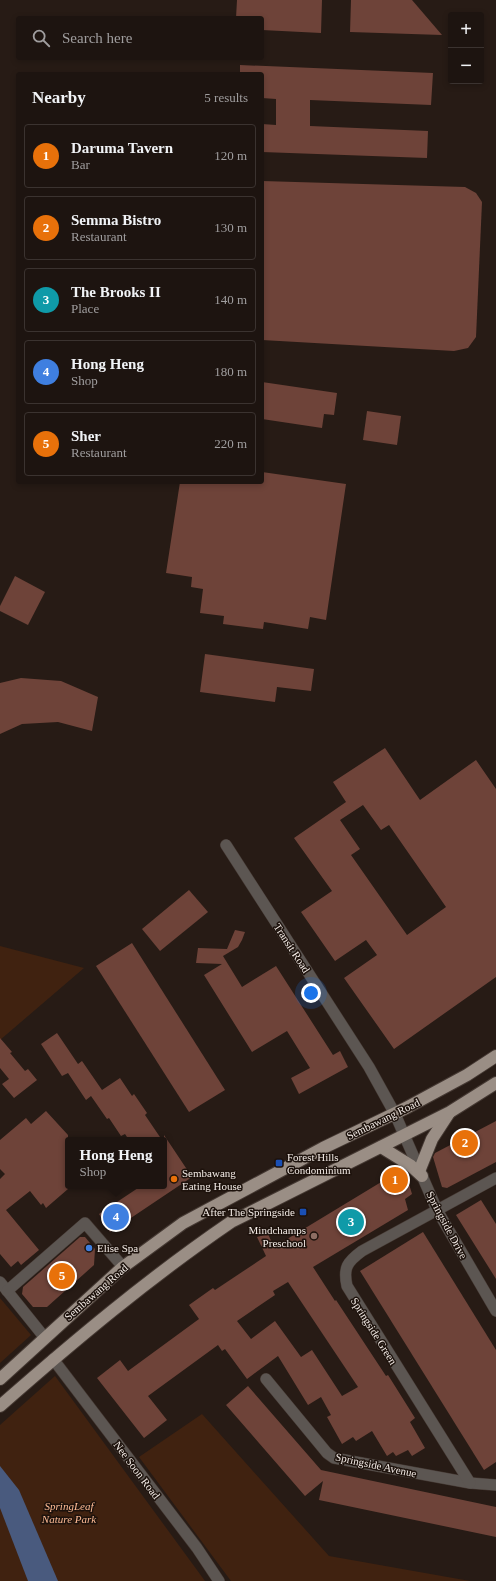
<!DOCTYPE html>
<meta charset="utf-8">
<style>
body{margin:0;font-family:Georgia,serif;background:#2a211e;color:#f1f3f6}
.controls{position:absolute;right:12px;top:12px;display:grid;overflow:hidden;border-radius:4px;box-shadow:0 2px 6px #0003}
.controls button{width:36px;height:36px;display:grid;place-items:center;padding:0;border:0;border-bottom:1px solid #3b3330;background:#1d1410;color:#f1f3f6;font:20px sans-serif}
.you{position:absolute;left:311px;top:993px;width:14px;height:14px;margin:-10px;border:3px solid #fff;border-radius:50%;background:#1a73e8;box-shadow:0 0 0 6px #1a73e833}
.badge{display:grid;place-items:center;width:26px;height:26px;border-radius:50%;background:#1a73e8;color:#fff;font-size:13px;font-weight:700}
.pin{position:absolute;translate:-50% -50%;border:2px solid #fff;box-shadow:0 1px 4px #0006}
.popup{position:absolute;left:65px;top:1137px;width:102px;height:52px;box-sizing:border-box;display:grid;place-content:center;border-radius:4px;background:#1d1410;filter:drop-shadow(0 1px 3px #0005);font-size:13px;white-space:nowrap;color:#a09e9f}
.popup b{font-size:15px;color:#f1f3f6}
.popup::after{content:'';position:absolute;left:50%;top:100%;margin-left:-8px;border:8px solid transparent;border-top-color:#1d1410}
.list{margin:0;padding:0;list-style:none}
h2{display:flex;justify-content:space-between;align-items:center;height:52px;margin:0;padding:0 16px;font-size:17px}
h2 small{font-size:13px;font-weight:400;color:#a09e9f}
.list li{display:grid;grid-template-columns:26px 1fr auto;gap:12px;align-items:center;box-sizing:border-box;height:64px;margin:0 8px 8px;padding:0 8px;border:1px solid #3b3330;border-radius:4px}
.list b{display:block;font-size:15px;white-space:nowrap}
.list p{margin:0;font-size:13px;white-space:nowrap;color:#a09e9f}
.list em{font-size:13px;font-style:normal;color:#a09e9f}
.icon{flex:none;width:22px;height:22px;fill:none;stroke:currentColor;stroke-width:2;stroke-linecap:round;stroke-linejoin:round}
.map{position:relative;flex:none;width:496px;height:1581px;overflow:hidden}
.search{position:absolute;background:#1d1410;box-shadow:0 2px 6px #0003;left:16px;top:16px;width:248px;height:44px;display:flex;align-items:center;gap:10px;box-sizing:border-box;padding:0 14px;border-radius:4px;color:#a09e9f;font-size:15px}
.panel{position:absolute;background:#1d1410;box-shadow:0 2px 6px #0003;left:16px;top:72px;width:248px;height:412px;border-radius:4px}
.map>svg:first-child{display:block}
.green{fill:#402210}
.water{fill:#495a7e}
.building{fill:#6e4339;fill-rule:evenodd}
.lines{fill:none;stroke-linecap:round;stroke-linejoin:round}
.street-casing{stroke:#443832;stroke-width:12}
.primary-casing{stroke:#443832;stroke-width:14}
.street{stroke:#5c5652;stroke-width:11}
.primary{stroke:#9a8e85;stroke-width:12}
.transit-dot{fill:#1a4fb4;stroke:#1d120c;stroke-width:1.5}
.food-dot{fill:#e8710a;stroke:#1d120c;stroke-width:1.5}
.education-dot{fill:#8d6e63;stroke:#1d120c;stroke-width:1.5}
.shop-dot{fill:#3f7fe0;stroke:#1d120c;stroke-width:1.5}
.labels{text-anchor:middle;stroke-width:3;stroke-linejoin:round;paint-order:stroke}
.street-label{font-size:11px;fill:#f3ebe6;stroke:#1d120c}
.poi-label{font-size:11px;fill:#f3ebe6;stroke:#1d120c;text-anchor:start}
.park-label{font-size:11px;font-style:italic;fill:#febb95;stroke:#1d120c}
</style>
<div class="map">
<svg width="496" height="1581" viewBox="0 0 496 1581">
<rect width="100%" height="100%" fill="#271b15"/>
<g class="green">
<polygon points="0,946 84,968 0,1040"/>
<polygon points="0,1298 31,1335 0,1363"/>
<polygon points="55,1376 205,1581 0,1581 0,1425"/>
<polygon points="202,1414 329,1556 470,1581 231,1581 139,1457"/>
</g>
<polygon class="water" points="0,1466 19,1490 58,1581 28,1581 0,1508"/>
<g class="building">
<polygon points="237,0 322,0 321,33 262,30 262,18 236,18"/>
<polygon points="351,0 412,0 442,35 350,32"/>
<polygon points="240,65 433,73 431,105 310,100 310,126 428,131 427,158 262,152 262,124 276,125 276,99 262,98 262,74 240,74"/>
<polygon points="262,181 465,187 476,193 482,202 476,337 468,348 454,351 262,340"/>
<polygon points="262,382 337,393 334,415 324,414 322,428 262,419"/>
<polygon points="367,411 401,416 397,445 363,440"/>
<polygon points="262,472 346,484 326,620 310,617 308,629 264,622 263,629 223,624 224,616 200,613 203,589 191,587 192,577 166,573 180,482 262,482"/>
<polygon points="15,576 45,592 28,625 0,611 0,606"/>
<polygon points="205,654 314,669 311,691 277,687 275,702 200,692"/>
<polygon points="21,678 61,681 98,697 92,731 58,722 22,724 0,734 0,683"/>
<path d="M 385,748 L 420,800 L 476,760 L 496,789 L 496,977 L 394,1049 L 344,978 L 377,955 L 366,940 L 335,961 L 301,912 L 332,891 L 294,838 L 346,802 L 333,782 ZM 363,805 L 381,830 L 389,825 L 446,907 L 407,935 L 351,855 L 360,849 L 340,820 Z"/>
<polygon points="189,890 208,912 160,951 142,929"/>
<polygon points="235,930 245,932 242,940 238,947 223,956 242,987 276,966 333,1055 340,1051 348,1067 299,1094 291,1078 310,1068 287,1031 252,1052 204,975 222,964 196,963 198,948 227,949"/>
<polygon points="132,943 225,1090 189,1112 96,966"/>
<polygon points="57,1033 78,1064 82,1061 102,1090 120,1078 132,1096 134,1094 147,1113 145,1115 162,1140 129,1140 125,1134 121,1136 109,1118 107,1119 91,1096 86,1100 68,1073 62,1076 41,1044"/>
<polygon points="0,1038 12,1052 10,1053 25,1071 28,1069 37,1080 14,1098 2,1084 9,1079 0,1068"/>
<polygon points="46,1111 68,1135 68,1189 46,1208 43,1203 41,1205 30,1191 6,1210 39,1250 21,1265 18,1261 11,1267 0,1254 0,1179 5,1174 0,1169 0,1140 26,1118 31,1124"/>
<polygon points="496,1121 496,1162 447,1188 442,1187 433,1157 435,1153"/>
<polygon points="164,1135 192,1177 110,1232 99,1214 141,1186 164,1186"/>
<path d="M 401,1170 L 409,1184 L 412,1194 L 405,1199 L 408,1210 L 313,1267 L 335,1301 L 336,1300 L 386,1376 L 388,1375 L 415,1418 L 410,1422 L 425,1448 L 412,1456 L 408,1450 L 396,1456 L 393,1452 L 387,1456 L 372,1431 L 356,1441 L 353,1437 L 342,1444 L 327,1417 L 331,1415 L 321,1397 L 308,1405 L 278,1356 L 247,1379 L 225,1349 L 222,1351 L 218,1345 L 148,1396 L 167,1420 L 144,1438 L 97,1378 L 120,1360 L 128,1371 L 199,1319 L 189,1305 L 213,1288 L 215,1290 L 266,1256 L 257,1237 L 268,1234 L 274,1247 ZM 288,1282 L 358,1387 L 342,1396 L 312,1350 L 301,1357 L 275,1321 L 251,1339 L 237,1321 L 275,1295 L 273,1291 Z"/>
<polygon points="481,1200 496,1224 496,1279 456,1215"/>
<polygon points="423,1232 496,1350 496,1462 484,1470 360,1271"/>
<polygon points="80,1237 85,1237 95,1249 94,1265 47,1307 33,1307 22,1294 23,1287"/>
<polygon points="248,1386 321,1470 496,1507 496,1537 319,1500 323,1481 305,1496 226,1405"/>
</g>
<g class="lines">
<g class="street-casing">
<g id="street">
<polyline points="226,845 369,1067 395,1114 437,1210 496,1311"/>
<polyline points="0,1282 45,1338"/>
<polyline points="7,1291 85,1223 123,1267"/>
<polyline points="53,1359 197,1548 219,1581"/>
<polyline points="266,1379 327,1453 334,1458 470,1483 496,1485"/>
<path d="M 470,1483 L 347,1286 C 343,1268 347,1262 362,1251 L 496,1178"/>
</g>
</g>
<g class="primary-casing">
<g id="primary">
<polyline points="381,1147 410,1165 422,1176"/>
<polyline points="420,1169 432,1139 449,1113"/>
<polyline points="0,1379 123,1267 183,1223 323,1148 406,1108 467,1075 496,1056"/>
<path d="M 0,1406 C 74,1341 149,1278 231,1222 L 450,1112 L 496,1083"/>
</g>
</g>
<use href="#street" class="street"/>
<use href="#primary" class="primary"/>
</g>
<g class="transit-dot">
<rect x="275" y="1159" width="8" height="8" rx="2"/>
<rect x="299" y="1208" width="8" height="8" rx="2"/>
</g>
<circle class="food-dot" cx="174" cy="1179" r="4"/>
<circle class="education-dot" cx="314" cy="1236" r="4"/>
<circle class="shop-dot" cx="89" cy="1248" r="4"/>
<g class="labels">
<g class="street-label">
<text transform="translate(292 948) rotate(57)" y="4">Transit Road</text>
<text transform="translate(383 1119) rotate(-26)" y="4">Sembawang Road</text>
<text transform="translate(447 1225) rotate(62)" y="4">Springside Drive</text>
<text transform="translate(96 1292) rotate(-41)" y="4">Sembawang Road</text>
<text transform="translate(374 1331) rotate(58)" y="4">Springside Green</text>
<text transform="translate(376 1465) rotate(12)" y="4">Springside Avenue</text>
<text transform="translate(137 1470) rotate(53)" y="4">Nee Soon Road</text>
</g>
<g class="poi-label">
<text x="287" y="1161">Forest Hills<tspan x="287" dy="13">Condominium</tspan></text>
<text x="182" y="1177">Sembawang<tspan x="182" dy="13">Eating House</tspan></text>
<text x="295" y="1216" text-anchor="end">After The Springside</text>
<text x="306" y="1234" text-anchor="end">Mindchamps<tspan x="306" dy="13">Preschool</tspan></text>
<text x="97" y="1252">Elise Spa</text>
</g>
<g class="park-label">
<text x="69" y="1510">SpringLeaf<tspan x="69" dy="13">Nature Park</tspan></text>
</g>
</g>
</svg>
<div class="controls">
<button>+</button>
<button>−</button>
</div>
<div class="you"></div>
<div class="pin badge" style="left:395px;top:1180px;background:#e8710a">1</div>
<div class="pin badge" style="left:465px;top:1143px;background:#e8710a">2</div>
<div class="pin badge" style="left:351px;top:1222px;background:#0f9aa8">3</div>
<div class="pin badge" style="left:116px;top:1217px;background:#3f7fe0">4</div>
<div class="popup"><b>Hong Heng</b>Shop</div>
<div class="pin badge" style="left:62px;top:1276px;background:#e8710a">5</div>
<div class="search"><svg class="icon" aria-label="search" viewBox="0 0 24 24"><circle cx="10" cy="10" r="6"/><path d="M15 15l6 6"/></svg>Search here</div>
<section class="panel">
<h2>Nearby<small>5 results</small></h2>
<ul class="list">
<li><span class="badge" style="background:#e8710a">1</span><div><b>Daruma Tavern</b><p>Bar</p></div><em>120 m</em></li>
<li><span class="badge" style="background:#e8710a">2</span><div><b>Semma Bistro</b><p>Restaurant</p></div><em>130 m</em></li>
<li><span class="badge" style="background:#0f9aa8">3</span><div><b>The Brooks II</b><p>Place</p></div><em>140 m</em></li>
<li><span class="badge" style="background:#3f7fe0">4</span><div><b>Hong Heng</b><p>Shop</p></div><em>180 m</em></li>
<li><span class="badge" style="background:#e8710a">5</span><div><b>Sher</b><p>Restaurant</p></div><em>220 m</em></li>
</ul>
</section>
</div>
